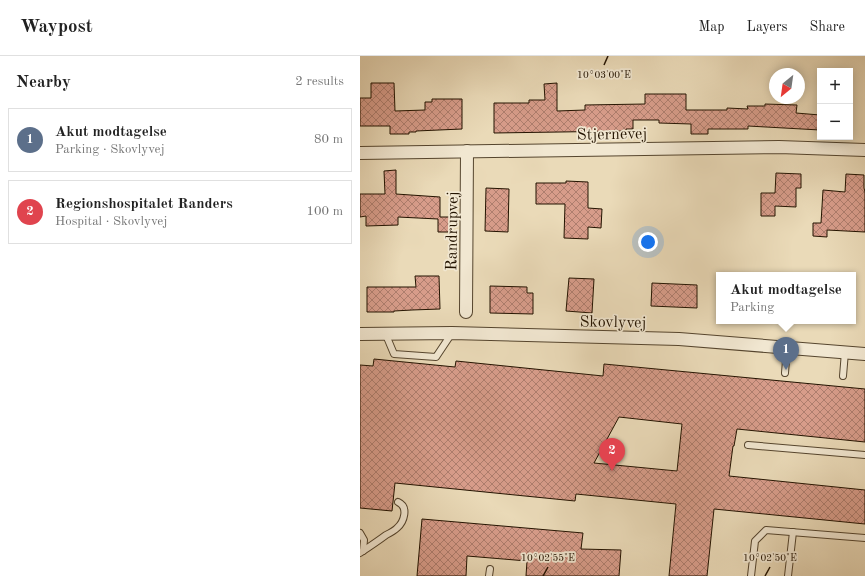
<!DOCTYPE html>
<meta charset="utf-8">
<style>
body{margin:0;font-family:"Old Standard TT",serif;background:#f6f6f6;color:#222}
.controls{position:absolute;right:12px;top:12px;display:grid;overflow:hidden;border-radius:0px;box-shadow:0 2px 10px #0003}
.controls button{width:36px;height:36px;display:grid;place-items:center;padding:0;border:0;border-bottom:1px solid #e0e0e0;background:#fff;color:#222;font:20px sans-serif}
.compass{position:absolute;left:409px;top:12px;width:36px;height:36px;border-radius:50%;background:#fff;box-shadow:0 2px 10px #0003;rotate:209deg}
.you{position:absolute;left:288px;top:186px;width:14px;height:14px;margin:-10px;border:3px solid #fff;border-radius:50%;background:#1a73e8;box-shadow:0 0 0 6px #1a73e833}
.badge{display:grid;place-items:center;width:26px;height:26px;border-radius:50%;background:#1a73e8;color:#fff;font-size:13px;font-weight:700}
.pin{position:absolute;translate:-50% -33px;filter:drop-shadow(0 1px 2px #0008)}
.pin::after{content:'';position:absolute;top:21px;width:14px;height:12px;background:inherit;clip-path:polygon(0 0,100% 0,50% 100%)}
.popup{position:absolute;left:356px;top:216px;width:140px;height:52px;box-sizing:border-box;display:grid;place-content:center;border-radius:0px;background:#fff;filter:drop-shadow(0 1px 3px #0005);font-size:13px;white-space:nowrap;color:#767676}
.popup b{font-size:15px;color:#222}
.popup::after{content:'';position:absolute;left:50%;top:100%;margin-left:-8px;border:8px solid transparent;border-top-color:#fff}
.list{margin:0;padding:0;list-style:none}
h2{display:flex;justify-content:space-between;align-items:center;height:52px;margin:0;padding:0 16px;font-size:17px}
h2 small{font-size:13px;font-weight:400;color:#767676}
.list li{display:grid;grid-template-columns:26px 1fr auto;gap:12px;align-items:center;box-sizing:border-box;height:64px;margin:0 8px 8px;padding:0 8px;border:1px solid #e0e0e0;border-radius:0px}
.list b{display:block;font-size:15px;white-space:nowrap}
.list p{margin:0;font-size:13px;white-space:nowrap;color:#767676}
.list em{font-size:13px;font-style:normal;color:#767676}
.map{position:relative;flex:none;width:505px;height:520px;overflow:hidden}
header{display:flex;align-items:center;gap:24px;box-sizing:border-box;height:56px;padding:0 20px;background:#fff;border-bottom:1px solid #e0e0e0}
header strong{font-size:19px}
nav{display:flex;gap:22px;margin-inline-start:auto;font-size:14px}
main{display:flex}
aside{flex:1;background:#fff}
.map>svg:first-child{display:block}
.building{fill:url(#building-cross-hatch);stroke:#231300;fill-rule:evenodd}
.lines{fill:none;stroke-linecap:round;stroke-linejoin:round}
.service-casing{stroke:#55452e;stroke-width:8}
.minor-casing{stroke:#55452e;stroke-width:14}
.service{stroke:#f1e7d1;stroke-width:6}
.minor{stroke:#f1e7d1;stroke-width:12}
.ticks{fill:none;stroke:#231300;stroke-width:1.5}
.labels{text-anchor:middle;stroke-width:3.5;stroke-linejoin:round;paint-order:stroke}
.street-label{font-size:16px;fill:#231300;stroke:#f1e7d1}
.ticks-label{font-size:10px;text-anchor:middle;fill:#231300;stroke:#f1e7d1;stroke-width:3.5;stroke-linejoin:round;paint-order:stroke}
</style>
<header>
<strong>Waypost</strong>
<nav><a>Map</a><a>Layers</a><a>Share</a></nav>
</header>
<main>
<aside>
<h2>Nearby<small>2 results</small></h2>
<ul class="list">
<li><span class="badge" style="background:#5c6f8a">1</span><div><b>Akut modtagelse</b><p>Parking · Skovlyvej</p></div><em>80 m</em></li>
<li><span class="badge" style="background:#e0444e">2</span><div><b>Regionshospitalet Randers</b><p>Hospital · Skovlyvej</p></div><em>100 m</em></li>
</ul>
</aside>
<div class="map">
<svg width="505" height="520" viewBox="0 0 505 520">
<defs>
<pattern id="building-cross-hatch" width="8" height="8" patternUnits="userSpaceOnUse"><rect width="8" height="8" fill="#d79c8a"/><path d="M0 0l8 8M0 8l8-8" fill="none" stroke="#ae7e6e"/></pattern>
</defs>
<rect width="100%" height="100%" fill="#eadab8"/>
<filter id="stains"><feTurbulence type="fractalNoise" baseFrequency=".005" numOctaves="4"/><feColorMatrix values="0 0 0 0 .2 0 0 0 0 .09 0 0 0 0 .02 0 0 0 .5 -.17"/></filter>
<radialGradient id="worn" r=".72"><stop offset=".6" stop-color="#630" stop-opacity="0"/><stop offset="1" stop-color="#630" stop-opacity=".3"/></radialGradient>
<g class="building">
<polygon points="11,27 34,27 35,55 65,54 65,46 72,46 72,43 102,43 102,73 56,75 56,76 49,76 49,78 30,78 30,70 0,70 0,42 11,42"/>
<polygon points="197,27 197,55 225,54 225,49 285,48 285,38 326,38 326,54 367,54 367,52 388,53 387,50 405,50 405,48 437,49 436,57 460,59 460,74 388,70 388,73 348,73 348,78 331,78 331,68 299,67 299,64 273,64 273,73 266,73 266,75 134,77 134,47 169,47 169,44 185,44 184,28"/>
<polygon points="36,114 36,138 80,141 80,161 90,161 90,176 78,176 78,163 38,161 38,169 6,170 6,160 0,161 0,138 25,138 24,115"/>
<polygon points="416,117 441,118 441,132 436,132 436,151 415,150 415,160 401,160 401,137 415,137"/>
<polygon points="486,118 504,119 504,132 505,136 505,176 467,174 467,181 453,180 453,167 461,167 463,134 485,136"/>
<polygon points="206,125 228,126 228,152 242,153 241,172 228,171 228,183 204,182 205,148 176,148 176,127 206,127"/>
<polygon points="126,132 149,133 148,176 125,175"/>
<polygon points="55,220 79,220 80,253 52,254 34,255 34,256 7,256 7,231 56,231"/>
<polygon points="209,222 234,223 232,257 206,255"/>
<polygon points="292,227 337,229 337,252 291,250"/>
<polygon points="130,230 167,231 167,237 173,237 173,258 130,257"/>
<path d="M 14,303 L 95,311 L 96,305 L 243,320 L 244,308 L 505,333 L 505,386 L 377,373 L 374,390 L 373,390 L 369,420 L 505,434 L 505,468 L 354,453 L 347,520 L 309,520 L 316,448 L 216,438 L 215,445 L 35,427 L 32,455 L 0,452 L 0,309 L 13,310 ZM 259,361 L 322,368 L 317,415 L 234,407 Z"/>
<polygon points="62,463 223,477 221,493 261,494 259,520 166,520 167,505 107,500 106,520 57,520"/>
</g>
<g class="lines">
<g class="service-casing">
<g id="service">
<polyline points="26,279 34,298 76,301 92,277"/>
<polyline points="425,317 427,292"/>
<polyline points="483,320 485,296"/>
<polyline points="388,389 505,399"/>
<polyline points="0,477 4,484 3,495"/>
<path d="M 0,497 C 9,491 18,485 26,479 C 30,477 34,475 37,472 C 44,466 49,451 38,446"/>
<polyline points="129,520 130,513"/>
<polyline points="391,520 395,485 406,474 505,482"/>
<polyline points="428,520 433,476"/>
</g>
</g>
<g class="minor-casing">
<g id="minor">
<polyline points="0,97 419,91 505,94"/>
<polyline points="106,256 107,95"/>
<polyline points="0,278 92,277 319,283 505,298"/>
</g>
</g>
<use href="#service" class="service"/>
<use href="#minor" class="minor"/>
</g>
<path class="ticks" d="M 244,9 L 248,0M 183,520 L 188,511M 405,520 L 410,511"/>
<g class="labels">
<g class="street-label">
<text transform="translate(252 77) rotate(-1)" y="6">Stjernevej</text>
<text transform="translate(91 175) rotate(-89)" y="6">Randrupvej</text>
<text transform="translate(253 265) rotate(1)" y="6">Skovlyvej</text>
</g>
</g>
<g class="ticks-label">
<text x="244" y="22">10°03'00"E</text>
<text x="188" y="505">10°02'55"E</text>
<text x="410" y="505">10°02'50"E</text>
</g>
<rect width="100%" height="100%" filter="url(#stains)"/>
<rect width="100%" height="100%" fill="url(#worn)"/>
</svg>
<div class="controls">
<button>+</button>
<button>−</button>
</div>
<svg class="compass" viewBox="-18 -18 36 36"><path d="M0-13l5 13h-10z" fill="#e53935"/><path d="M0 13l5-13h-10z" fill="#767676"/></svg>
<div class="you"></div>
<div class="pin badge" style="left:426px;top:314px;background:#5c6f8a">1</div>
<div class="popup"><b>Akut modtagelse</b>Parking</div>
<div class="pin badge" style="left:252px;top:415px;background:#e0444e">2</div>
</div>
</main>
